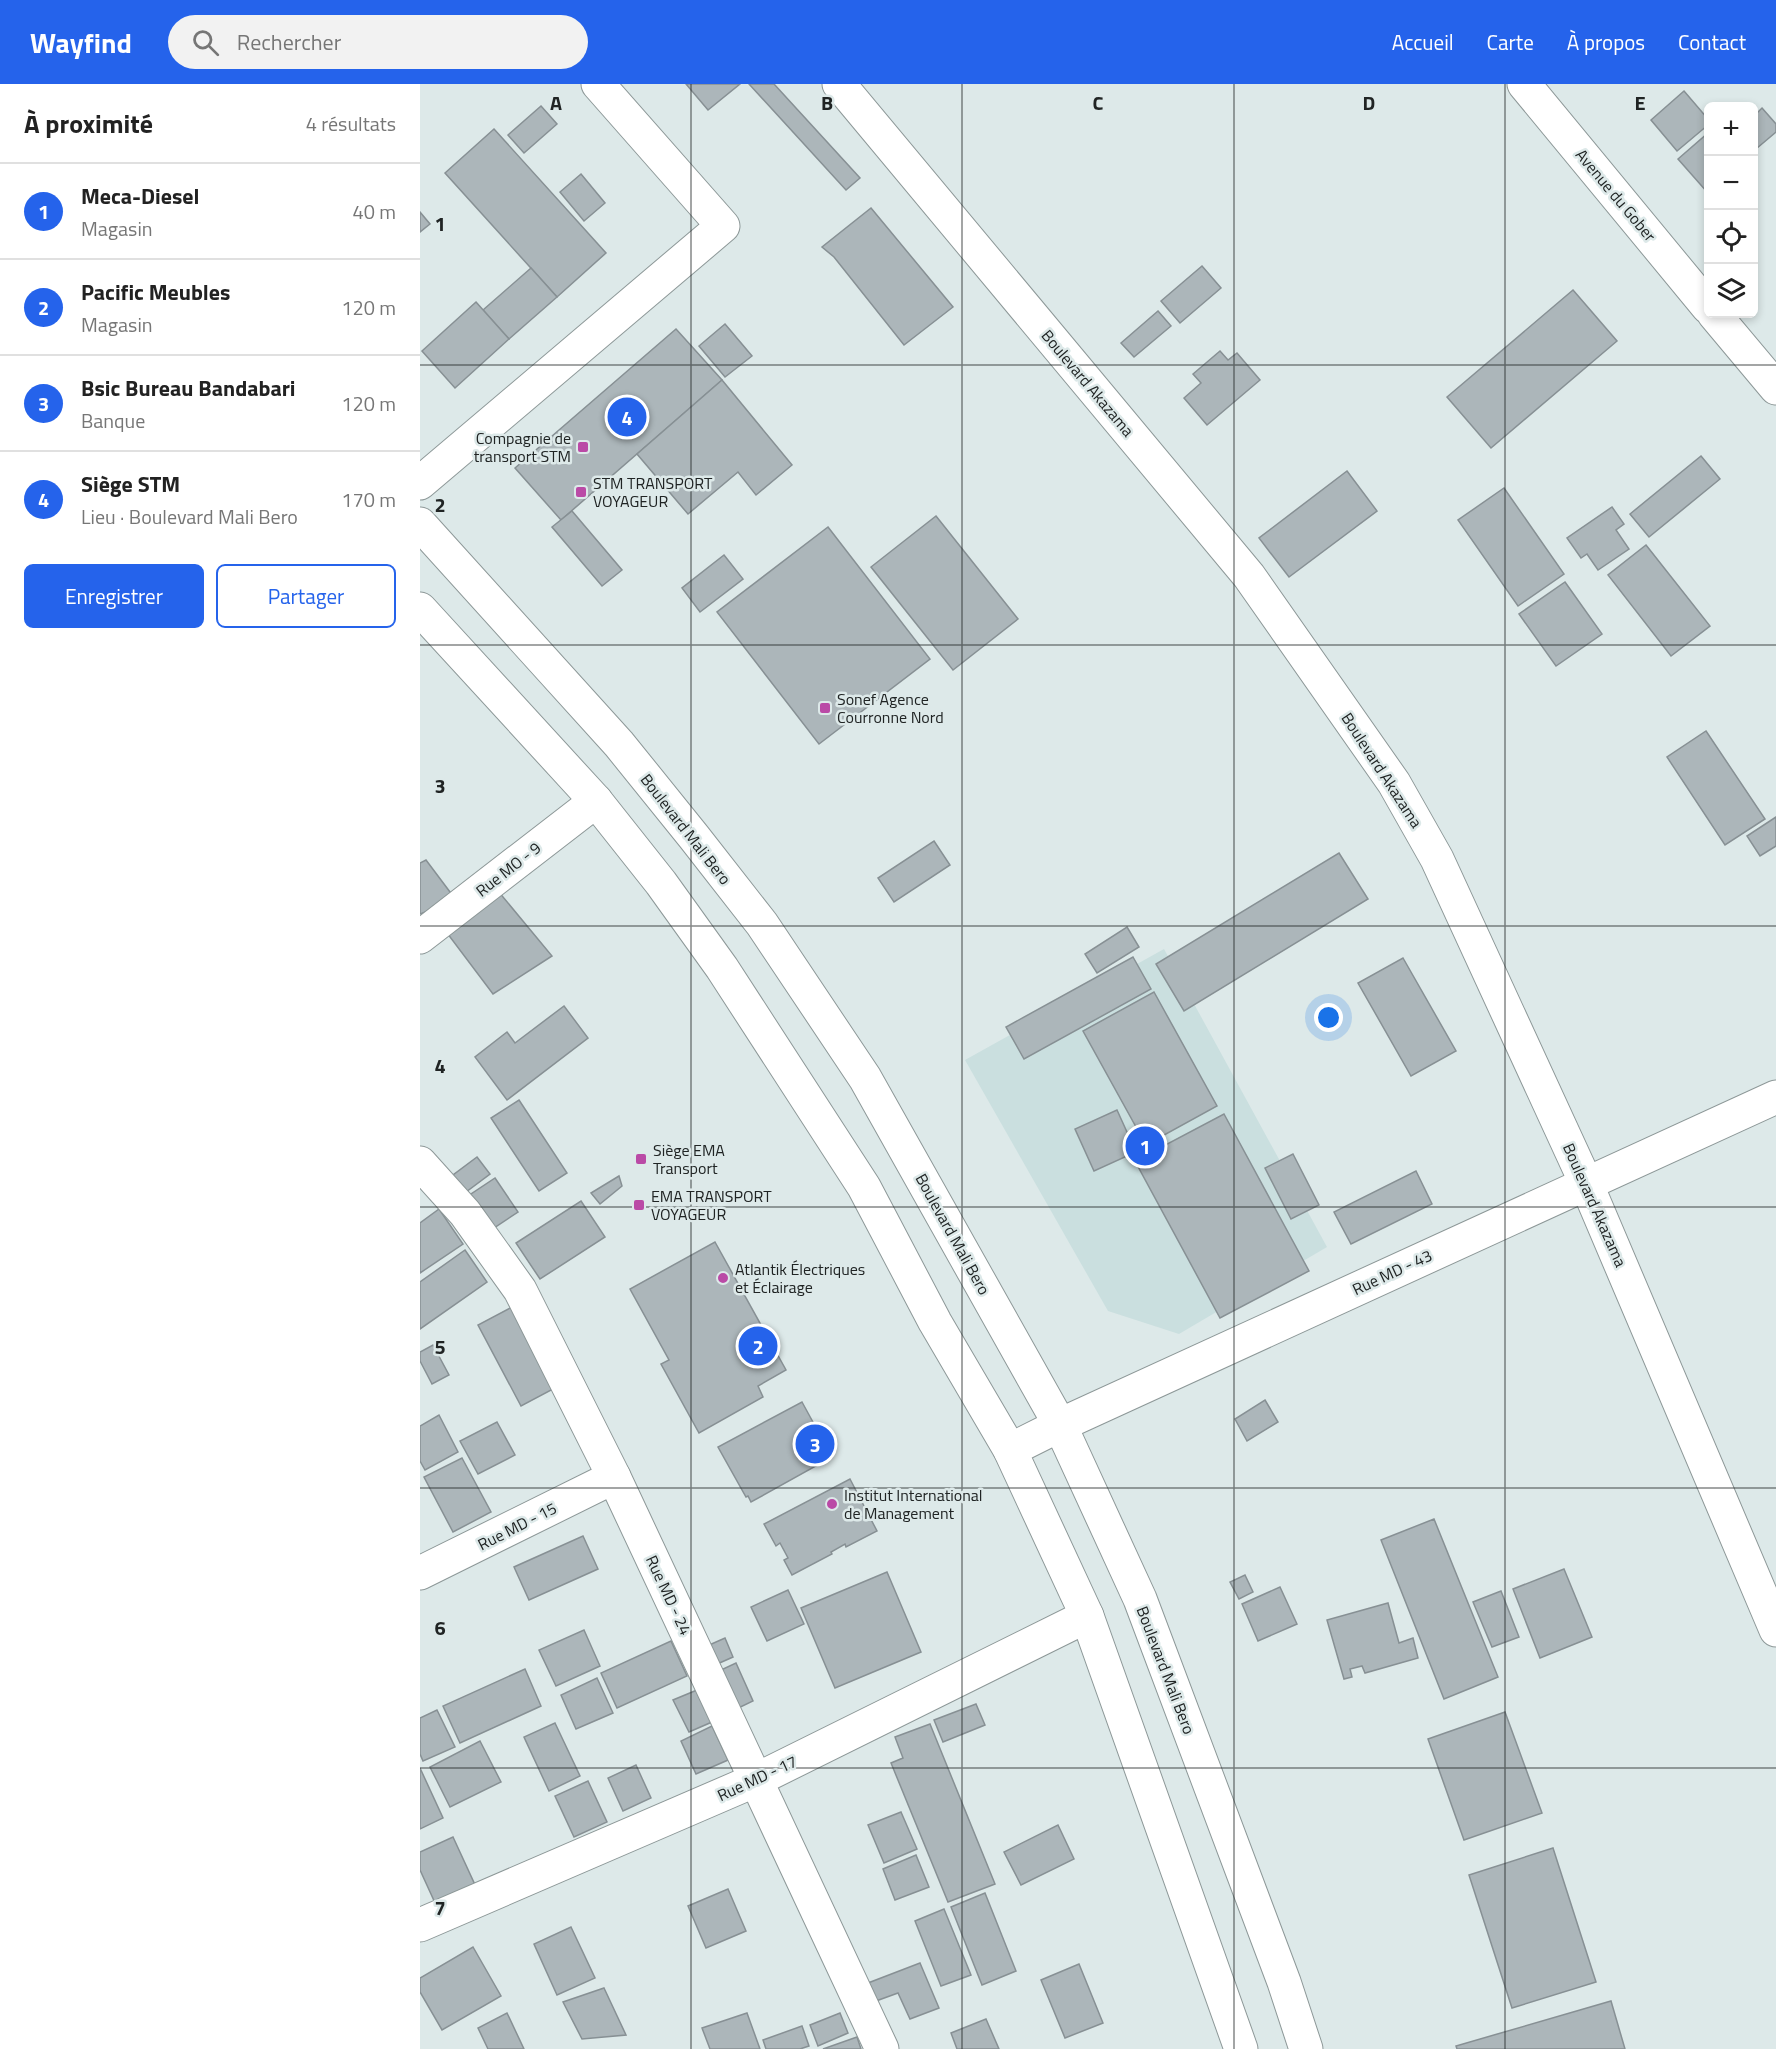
<!DOCTYPE html>
<html lang="fr">
<meta charset="utf-8">
<style>
body{margin:0;font-family:"Titillium Web",sans-serif;background:#f2f2f2;color:#222}
.controls{position:absolute;right:18px;top:18px;display:grid;overflow:hidden;border-radius:9px;box-shadow:0 3px 9px #0003}
.controls button{width:54px;height:54px;display:grid;place-items:center;padding:0;border:0;border-bottom:2px solid #e0e0e0;background:#fff;color:#222;font:30px sans-serif}
.you{position:absolute;left:909px;top:934px;width:21px;height:21px;margin:-15px;border:4px solid #fff;border-radius:50%;background:#1a73e8;box-shadow:0 0 0 9px #1a73e833}
.badge{display:grid;place-items:center;width:39px;height:39px;border-radius:50%;background:#2563eb;color:#fff;font-size:20px;font-weight:700}
.pin{position:absolute;translate:-50% -50%;border:3px solid #fff;box-shadow:0 2px 6px #0006}
.list{margin:0;padding:0;list-style:none}
h2{display:flex;justify-content:space-between;align-items:center;height:78px;margin:0;padding:0 24px;font-size:26px}
h2 small{font-size:20px;font-weight:400;color:#767676}
.list li{display:grid;grid-template-columns:39px 1fr auto;gap:18px;align-items:center;box-sizing:border-box;height:96px;padding:0 24px;border-top:2px solid #e0e0e0}
.list b{display:block;font-size:22px;white-space:nowrap}
.list p{margin:0;font-size:20px;white-space:nowrap;color:#767676}
.list em{font-size:20px;font-style:normal;color:#767676}
.actions{display:flex;gap:12px;padding:18px 24px}
.actions a{flex:1;padding:14px 0;border:2px solid #2563eb;border-radius:9px;text-align:center;font-size:21px;color:#2563eb}
.actions .main{background:#2563eb;color:#fff}
.icon{flex:none;width:33px;height:33px;fill:none;stroke:currentColor;stroke-width:2;stroke-linecap:round;stroke-linejoin:round}
.map{position:relative;flex:none;width:1356px;height:1965px;overflow:hidden}
header{display:flex;align-items:center;gap:36px;box-sizing:border-box;height:84px;padding:0 30px;background:#2563eb;color:#fff}
header strong{font-size:28px}
nav{display:flex;gap:33px;margin-inline-start:auto;font-size:21px}
.search{width:420px;height:54px;background:#f2f2f2;display:flex;align-items:center;gap:15px;box-sizing:border-box;padding:0 21px;border-radius:33px;color:#767676;font-size:22px}
main{display:flex}
aside{flex:1;background:#fff}
.map>svg:first-child{display:block}
.built{fill:#cadfdf}
.building{fill:#acb6ba;stroke:#879094;stroke-width:1.5}
.lines{fill:none;stroke-linecap:round;stroke-linejoin:round}
.minor-casing{stroke:#8d9898;stroke-width:35}
.major-casing{stroke:#8d9898;stroke-width:35}
.minor{stroke:#fff;stroke-width:33}
.major{stroke:#fff;stroke-width:33}
.grid{fill:none;stroke:#202424;stroke-width:1.5;stroke-opacity:0.55}
.poi-dot{fill:#ba4aa6;stroke:#dde9e9;stroke-width:2}
.labels{text-anchor:middle;stroke-width:5;stroke-linejoin:round;paint-order:stroke}
.street-label{font-size:16px;fill:#202424;stroke:#dde9e9}
.poi-label{font-size:16px;fill:#202424;stroke:#dde9e9;text-anchor:start}
.grid-label{font-size:20px;text-anchor:middle;font-weight:bold;fill:#202424;stroke:#dde9e9;stroke-width:5;stroke-linejoin:round;paint-order:stroke}
</style>
<header>
<strong>Wayfind</strong>
<div class="search"><svg class="icon" aria-label="search" viewBox="0 0 24 24"><circle cx="10" cy="10" r="6"/><path d="M15 15l6 6"/></svg>Rechercher</div>
<nav><a>Accueil</a><a>Carte</a><a>À propos</a><a>Contact</a></nav>
</header>
<main>
<aside>
<h2>À proximité<small>4 résultats</small></h2>
<ul class="list">
<li><span class="badge">1</span><div><b>Meca-Diesel</b><p>Magasin</p></div><em>40 m</em></li>
<li><span class="badge">2</span><div><b>Pacific Meubles</b><p>Magasin</p></div><em>120 m</em></li>
<li><span class="badge">3</span><div><b>Bsic Bureau Bandabari</b><p>Banque</p></div><em>120 m</em></li>
<li><span class="badge">4</span><div><b>Siège STM</b><p>Lieu · Boulevard Mali Bero</p></div><em>170 m</em></li>
</ul>
<div class="actions"><a class="main">Enregistrer</a><a>Partager</a></div>
</aside>
<div class="map">
<svg width="1356" height="1965" viewBox="0 0 1356 1965">
<rect width="100%" height="100%" fill="#dde9e9"/>
<polygon class="built" points="744,865 907,1163 759,1250 688,1227 545,976"/>
<g class="building">
<polygon points="266,0 320,0 288,26"/>
<polygon points="329,0 354,0 440,94 426,106"/>
<polygon points="1264,7 1288,35 1288,41 1257,67 1231,36"/>
<polygon points="121,22 137,40 104,69 88,51"/>
<polygon points="1342,24 1356,40 1356,48 1336,65 1334,62 1334,32"/>
<polygon points="74,45 186,169 137,213 25,89"/>
<polygon points="1288,49 1288,107 1287,108 1258,75"/>
<polygon points="161,90 185,119 164,137 140,108"/>
<polygon points="451,124 533,223 484,261 414,173 402,163"/>
<polygon points="0,128 10,140 0,148"/>
<polygon points="782,182 801,204 760,239 741,217"/>
<polygon points="111,184 137,213 89,255 63,226"/>
<polygon points="1153,206 1197,257 1071,364 1027,313"/>
<polygon points="56,218 89,255 35,304 2,267"/>
<polygon points="738,227 751,242 714,273 701,259"/>
<polygon points="305,240 332,272 305,293 279,262"/>
<polygon points="256,245 302,296 141,436 95,384"/>
<polygon points="800,267 808,276 817,269 840,296 787,341 764,314 781,299 773,290"/>
<polygon points="302,296 372,381 336,411 318,388 268,430 217,370"/>
<polygon points="1281,372 1300,395 1229,453 1210,430"/>
<polygon points="927,387 957,427 869,493 839,454"/>
<polygon points="1084,404 1144,490 1098,522 1038,436"/>
<polygon points="1192,423 1204,440 1196,446 1209,465 1178,486 1167,470 1161,474 1147,454"/>
<polygon points="152,427 202,486 182,502 132,443"/>
<polygon points="516,432 598,535 533,586 451,483"/>
<polygon points="408,443 510,575 399,660 297,528"/>
<polygon points="1226,461 1290,542 1251,572 1188,491"/>
<polygon points="304,471 323,495 280,528 262,504"/>
<polygon points="1145,498 1182,550 1136,582 1099,530"/>
<polygon points="1286,647 1345,735 1305,761 1247,673"/>
<polygon points="1356,733 1356,762 1340,772 1327,752"/>
<polygon points="514,757 530,781 474,818 458,794"/>
<polygon points="919,769 948,815 764,927 736,880"/>
<polygon points="6,776 36,816 0,830 0,779"/>
<polygon points="78,807 132,872 73,910 24,845"/>
<polygon points="707,843 719,863 677,889 665,870"/>
<polygon points="713,873 731,905 604,975 586,943"/>
<polygon points="983,874 1036,967 991,992 938,899"/>
<polygon points="734,908 797,1022 726,1061 663,947"/>
<polygon points="144,922 168,954 87,1016 55,973 87,948 95,959"/>
<polygon points="99,1016 147,1089 119,1107 71,1034"/>
<polygon points="697,1026 716,1068 674,1087 655,1045"/>
<polygon points="804,1030 889,1187 800,1234 715,1077"/>
<polygon points="873,1070 899,1121 871,1135 845,1084"/>
<polygon points="57,1073 70,1090 38,1114 25,1097"/>
<polygon points="996,1087 1012,1120 931,1160 914,1128"/>
<polygon points="199,1092 202,1102 180,1120 171,1109"/>
<polygon points="75,1094 98,1128 65,1150 42,1116"/>
<polygon points="161,1117 185,1153 120,1195 96,1159"/>
<polygon points="19,1125 43,1160 0,1189 0,1139"/>
<polygon points="295,1158 366,1286 338,1302 343,1313 279,1349 241,1280 249,1276 210,1205"/>
<polygon points="45,1166 67,1198 0,1245 0,1198"/>
<polygon points="92,1223 135,1304 101,1322 58,1241"/>
<polygon points="13,1261 29,1291 12,1300 0,1277 0,1268"/>
<polygon points="845,1316 858,1338 827,1357 815,1335"/>
<polygon points="382,1318 412,1373 331,1418 328,1412 326,1413 298,1363"/>
<polygon points="19,1331 38,1368 5,1386 0,1377 0,1342"/>
<polygon points="77,1338 95,1371 58,1390 40,1357"/>
<polygon points="42,1374 71,1428 33,1448 4,1393"/>
<polygon points="430,1395 457,1447 426,1463 425,1460 411,1468 412,1470 372,1491 364,1476 368,1474 360,1459 356,1462 344,1440"/>
<polygon points="1014,1435 1078,1593 1024,1615 961,1456"/>
<polygon points="163,1452 178,1485 109,1516 94,1483"/>
<polygon points="1144,1485 1172,1553 1120,1574 1093,1505"/>
<polygon points="467,1488 501,1568 415,1604 381,1524"/>
<polygon points="825,1491 833,1508 819,1515 810,1498"/>
<polygon points="860,1503 877,1540 838,1557 822,1520"/>
<polygon points="368,1506 384,1540 347,1557 331,1523"/>
<polygon points="1081,1507 1099,1553 1072,1563 1053,1518"/>
<polygon points="968,1519 979,1559 993,1554 998,1574 945,1589 942,1582 930,1585 932,1593 924,1595 907,1536"/>
<polygon points="164,1546 180,1582 136,1602 119,1566"/>
<polygon points="305,1554 313,1573 286,1585 278,1566"/>
<polygon points="251,1557 267,1592 197,1624 181,1589"/>
<polygon points="316,1579 333,1617 306,1630 288,1592"/>
<polygon points="105,1585 121,1622 40,1659 23,1622"/>
<polygon points="177,1594 193,1629 156,1645 141,1611"/>
<polygon points="277,1606 292,1638 269,1648 253,1616"/>
<polygon points="556,1620 565,1641 523,1658 514,1636"/>
<polygon points="17,1626 35,1663 3,1677 0,1670 0,1634"/>
<polygon points="1085,1628 1122,1729 1044,1756 1008,1655"/>
<polygon points="135,1639 160,1692 129,1707 104,1653"/>
<polygon points="510,1640 575,1800 528,1818 471,1679 483,1674 475,1653"/>
<polygon points="292,1642 308,1676 276,1690 261,1657"/>
<polygon points="60,1657 81,1698 30,1723 10,1683"/>
<polygon points="216,1681 231,1714 203,1727 188,1694"/>
<polygon points="0,1684 23,1734 0,1745"/>
<polygon points="168,1697 187,1738 154,1753 135,1712"/>
<polygon points="481,1728 497,1765 464,1779 448,1741"/>
<polygon points="638,1741 654,1775 601,1801 584,1768"/>
<polygon points="33,1753 56,1803 16,1821 0,1786 0,1768"/>
<polygon points="1133,1764 1176,1898 1092,1924 1049,1791"/>
<polygon points="496,1771 509,1803 475,1816 463,1785"/>
<polygon points="308,1805 326,1847 286,1864 268,1822"/>
<polygon points="565,1809 596,1887 562,1901 531,1823"/>
<polygon points="524,1825 551,1891 521,1902 495,1837"/>
<polygon points="151,1843 175,1894 137,1911 114,1860"/>
<polygon points="53,1863 81,1912 22,1946 0,1908 0,1894"/>
<polygon points="500,1879 519,1924 490,1935 478,1909 456,1917 448,1899"/>
<polygon points="659,1880 683,1939 645,1954 621,1896"/>
<polygon points="184,1904 206,1951 162,1955 143,1918"/>
<polygon points="1191,1917 1205,1965 1037,1965 1036,1962"/>
<polygon points="87,1929 104,1965 68,1965 58,1944"/>
<polygon points="327,1929 340,1965 290,1965 282,1944"/>
<polygon points="420,1929 428,1949 398,1962 390,1941"/>
<polygon points="566,1935 579,1965 537,1965 531,1949"/>
<polygon points="382,1942 389,1962 380,1965 346,1965 343,1956"/>
<polygon points="437,1953 441,1965 403,1965"/>
</g>
<g class="lines">
<g class="minor-casing">
<g id="minor">
<polyline points="419,0 829,492 974,699 1017,775 1166,1099 1356,1546"/>
<polyline points="1104,0 1288,223"/>
<polyline points="1294,230 1356,304"/>
<polyline points="0,399 303,142 178,0"/>
<polyline points="0,853 176,717"/>
<polyline points="0,1079 45,1129 100,1206 194,1393 462,1965"/>
<polyline points="590,1366 640,1341 1356,1013"/>
<polyline points="0,1489 194,1393"/>
<polyline points="0,1841 336,1696 667,1532"/>
</g>
</g>
<g class="major-casing">
<g id="major">
<polyline points="0,440 199,660 274,753 342,840 445,994 640,1341 720,1515 864,1898 886,1965"/>
<polyline points="0,525 176,717 241,799 302,884 444,1103 515,1238 590,1366 667,1532 821,1965"/>
</g>
</g>
<use href="#minor" class="minor"/>
<use href="#major" class="major"/>
</g>
<path class="grid" d="M 271,0 L 271,1965M 542,0 L 542,1965M 814,0 L 814,1965M 1085,0 L 1085,1965M 0,281 L 1356,281M 0,561 L 1356,561M 0,842 L 1356,842M 0,1123 L 1356,1123M 0,1404 L 1356,1404M 0,1684 L 1356,1684"/>
<g class="poi-dot">
<rect x="157" y="357" width="12" height="12" rx="3"/>
<rect x="155" y="402" width="12" height="12" rx="3"/>
<rect x="399" y="618" width="12" height="12" rx="3"/>
<rect x="215" y="1069" width="12" height="12" rx="3"/>
<rect x="213" y="1115" width="12" height="12" rx="3"/>
<circle cx="303" cy="1194" r="6"/>
<circle cx="412" cy="1420" r="6"/>
</g>
<g class="labels">
<g class="street-label">
<text transform="translate(1196 111) rotate(50)" y="6">Avenue du Gober</text>
<text transform="translate(668 299) rotate(50)" y="6">Boulevard Akazama</text>
<text transform="translate(962 686) rotate(57)" y="6">Boulevard Akazama</text>
<text transform="translate(266 745) rotate(52)" y="6">Boulevard Mali Bero</text>
<text transform="translate(88 785) rotate(-38)" y="6">Rue MO - 9</text>
<text transform="translate(1175 1121) rotate(66)" y="6">Boulevard Akazama</text>
<text transform="translate(533 1150) rotate(61)" y="6">Boulevard Mali Bero</text>
<text transform="translate(972 1188) rotate(-25)" y="6">Rue MD - 43</text>
<text transform="translate(97 1442) rotate(-27)" y="6">Rue MD - 15</text>
<text transform="translate(249 1511) rotate(65)" y="6">Rue MD - 24</text>
<text transform="translate(746 1586) rotate(69)" y="6">Boulevard Mali Bero</text>
<text transform="translate(337 1694) rotate(-25)" y="6">Rue MD - 17</text>
</g>
<g class="poi-label">
<text x="151" y="360" text-anchor="end">Compagnie de<tspan x="151" dy="18">transport STM</tspan></text>
<text x="173" y="405">STM TRANSPORT<tspan x="173" dy="18">VOYAGEUR</tspan></text>
<text x="417" y="621">Sonef Agence<tspan x="417" dy="18">Courronne Nord</tspan></text>
<text x="233" y="1072">Siège EMA<tspan x="233" dy="18">Transport</tspan></text>
<text x="231" y="1118">EMA TRANSPORT<tspan x="231" dy="18">VOYAGEUR</tspan></text>
<text x="315" y="1191">Atlantik Électriques<tspan x="315" dy="18">et Éclairage</tspan></text>
<text x="424" y="1417">Institut International<tspan x="424" dy="18">de Management</tspan></text>
</g>
</g>
<g class="grid-label">
<text x="136" y="26">A</text>
<text x="407" y="26">B</text>
<text x="678" y="26">C</text>
<text x="949" y="26">D</text>
<text x="1220" y="26">E</text>
<text x="20" y="147">1</text>
<text x="20" y="428">2</text>
<text x="20" y="709">3</text>
<text x="20" y="989">4</text>
<text x="20" y="1270">5</text>
<text x="20" y="1551">6</text>
<text x="20" y="1831">7</text>
</g>
</svg>
<div class="controls">
<button>+</button>
<button>−</button>
<button><svg class="icon" aria-label="locate" viewBox="0 0 24 24"><circle cx="12" cy="12" r="6"/><path d="M12 2v4M12 18v4M2 12h4M18 12h4"/></svg></button>
<button><svg class="icon" aria-label="layers" viewBox="0 0 24 24"><path d="M12 4l9 5-9 5-9-5zM3 14l9 5 9-5"/></svg></button>
</div>
<div class="you"></div>
<div class="pin badge" style="left:725px;top:1062px">1</div>
<div class="pin badge" style="left:338px;top:1262px">2</div>
<div class="pin badge" style="left:395px;top:1360px">3</div>
<div class="pin badge" style="left:207px;top:333px">4</div>
</div>
</main>
